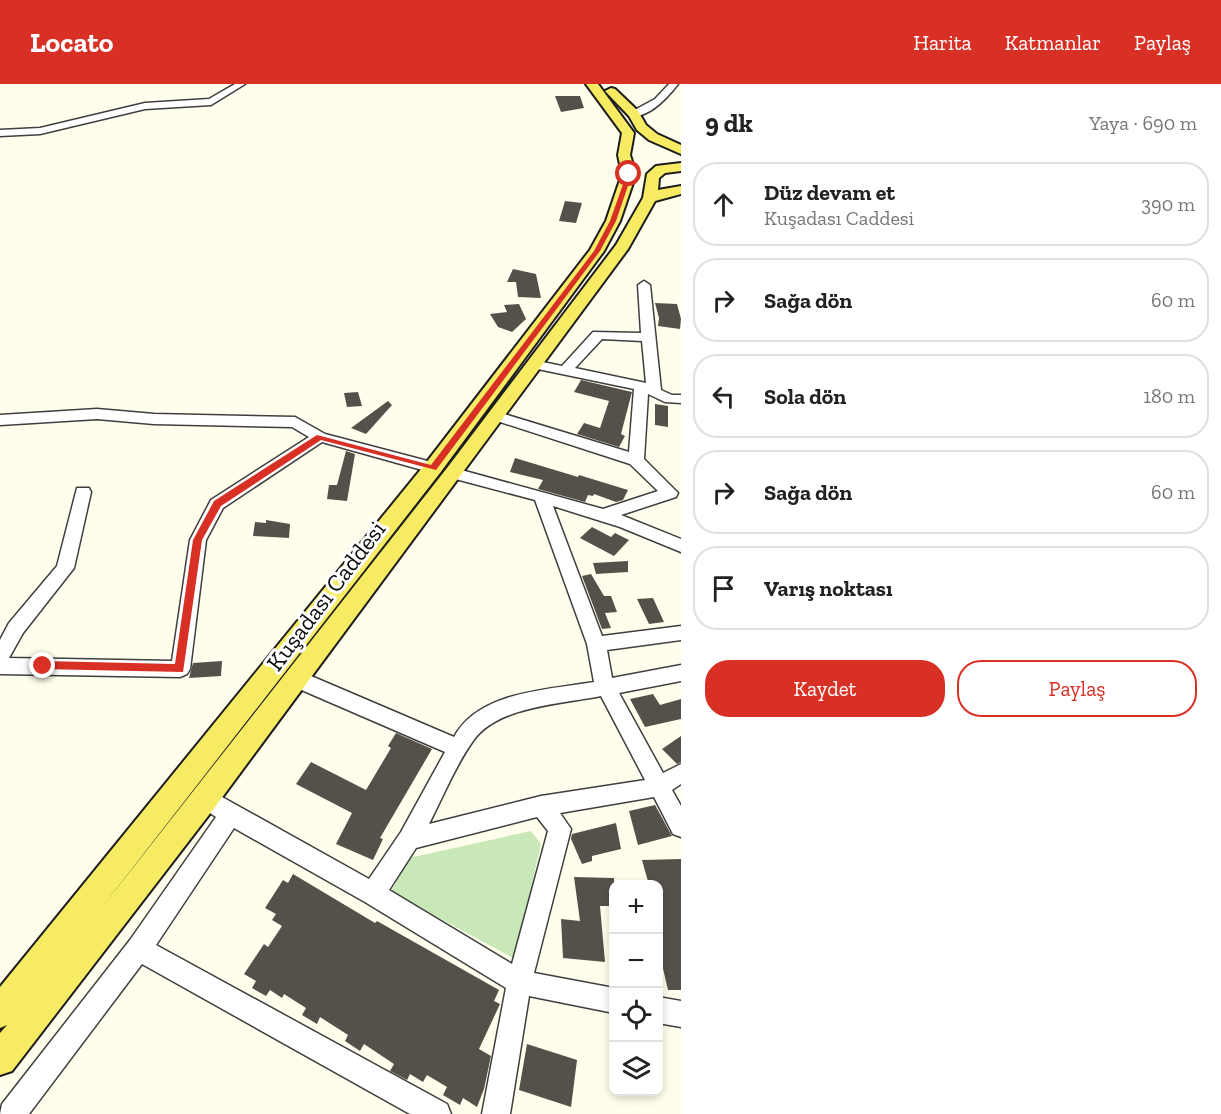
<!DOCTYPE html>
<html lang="tr">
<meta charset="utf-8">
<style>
body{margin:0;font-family:"Zilla Slab",serif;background:#f2f2f2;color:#222}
.controls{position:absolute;right:18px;bottom:18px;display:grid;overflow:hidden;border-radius:12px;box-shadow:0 3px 9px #0003}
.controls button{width:54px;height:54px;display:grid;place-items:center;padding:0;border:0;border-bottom:2px solid #e0e0e0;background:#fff;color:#222;font:30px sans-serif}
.stop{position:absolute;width:18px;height:18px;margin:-14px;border:4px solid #d93025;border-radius:50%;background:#fff}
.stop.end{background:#d93025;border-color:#fff;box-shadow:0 2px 6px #0008}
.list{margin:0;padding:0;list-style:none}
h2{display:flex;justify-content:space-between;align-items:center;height:78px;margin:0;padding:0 24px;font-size:26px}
h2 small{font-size:20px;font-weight:400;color:#767676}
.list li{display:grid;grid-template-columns:39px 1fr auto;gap:18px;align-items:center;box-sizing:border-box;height:84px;margin:0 12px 12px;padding:0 12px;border:2px solid #e0e0e0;border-radius:24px}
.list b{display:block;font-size:22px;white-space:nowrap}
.list p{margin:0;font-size:20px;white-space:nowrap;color:#767676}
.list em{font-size:20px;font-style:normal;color:#767676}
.actions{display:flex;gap:12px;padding:18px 24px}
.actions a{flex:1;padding:14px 0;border:2px solid #d93025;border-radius:24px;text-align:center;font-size:21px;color:#d93025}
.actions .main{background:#d93025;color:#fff}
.icon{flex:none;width:33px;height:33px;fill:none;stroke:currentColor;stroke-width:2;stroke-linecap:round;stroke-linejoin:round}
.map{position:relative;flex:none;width:681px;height:1030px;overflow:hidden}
header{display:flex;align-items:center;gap:36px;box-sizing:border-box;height:84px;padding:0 30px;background:#d93025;color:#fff}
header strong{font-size:28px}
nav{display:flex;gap:33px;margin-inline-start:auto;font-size:21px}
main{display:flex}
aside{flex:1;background:#fff}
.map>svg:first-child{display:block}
.green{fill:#c8e8b7}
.building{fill:#555049}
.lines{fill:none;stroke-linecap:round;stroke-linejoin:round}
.minor-casing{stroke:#3f3f3f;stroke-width:3}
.major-casing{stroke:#1d1d1d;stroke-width:4}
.minor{fill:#fff;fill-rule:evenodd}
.major{fill:#f7eb64;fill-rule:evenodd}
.route{fill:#d93025}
.labels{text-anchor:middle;stroke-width:6;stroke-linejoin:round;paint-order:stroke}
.street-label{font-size:24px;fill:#0c0c0c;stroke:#fff}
</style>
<header>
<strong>Locato</strong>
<nav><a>Harita</a><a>Katmanlar</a><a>Paylaş</a></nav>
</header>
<main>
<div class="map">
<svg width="681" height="1030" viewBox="0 0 681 1030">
<rect width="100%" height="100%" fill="#fffeec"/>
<polygon class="green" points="531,747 541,760 515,875 391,808 409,774"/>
<g class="building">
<polygon points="555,12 580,12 584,24 561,28"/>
<polygon points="565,117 582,119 576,139 559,137"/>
<polygon points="513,185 536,190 541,214 518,213 516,198 507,198"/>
<polygon points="655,219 677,220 681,235 680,245 658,242 659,234"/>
<polygon points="519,220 526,235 512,248 498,243 490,230 507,228 504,221"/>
<polygon points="581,296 632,308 621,350 625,352 619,363 577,350 584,339 600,344 609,317 574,308"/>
<polygon points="358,308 362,322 347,323 344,309"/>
<polygon points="388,317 392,321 366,350 351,344"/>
<polygon points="655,320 668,322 668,343 655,341"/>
<polygon points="346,367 355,370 347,417 327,415 329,401 337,401"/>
<polygon points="515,374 578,393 579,391 628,406 623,416 616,418 594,410 593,412 588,411 585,418 538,405 543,396 510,388"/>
<polygon points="266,436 290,440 289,454 253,452 255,438 266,439"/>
<polygon points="592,443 611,453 615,449 629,456 614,472 580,454"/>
<polygon points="628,477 628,488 596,490 593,479"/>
<polygon points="591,490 604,512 611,512 617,528 605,529 611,544 602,545 582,492"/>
<polygon points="653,514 664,538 649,540 637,515"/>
<polygon points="222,577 221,592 189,594 193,579"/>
<polygon points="653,610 660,621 681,615 681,635 645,643 630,615"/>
<polygon points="396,649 432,665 380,754 383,755 373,776 336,760 352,729 296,700 311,678 366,706 391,664 388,662"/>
<polygon points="681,652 681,678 677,680 662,665"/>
<polygon points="655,721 672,752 638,761 629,727"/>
<polygon points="616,739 621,765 592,772 592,777 582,780 571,755 572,750"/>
<polygon points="681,775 681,906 668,906 658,863 658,801 649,801 642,776"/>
<polygon points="293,790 375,839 377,837 499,906 494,917 500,920 479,965 491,972 484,1005 477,1023 463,1014 460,1021 443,1011 447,1003 427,991 423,998 410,990 407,996 390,987 394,980 364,960 360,967 345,957 348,951 320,933 317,940 302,931 306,924 284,910 282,914 270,906 266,912 252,904 256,897 244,890 264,860 268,863 282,842 272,836 276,830 265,824 283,796 288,799"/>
<polygon points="574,793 614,794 614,822 600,822 605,878 563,874 561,835 580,837"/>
<polygon points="527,960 577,976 571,1023 519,1006"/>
</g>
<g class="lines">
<g class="minor-casing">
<g id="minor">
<polygon points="235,0 245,0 211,21 145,25 40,50 0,52 0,46 40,44 145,19 209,15"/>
<path d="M 669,0 L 678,0 C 668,13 649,34 631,32 L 631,28 L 655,15 Z"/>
<path d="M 644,197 L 650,201 L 661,306 L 672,311 L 681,311 L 681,319 L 665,318 L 648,310 L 644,375 L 678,409 L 676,413 L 621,431 L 681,455 L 681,468 L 620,443 L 553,422 L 602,552 L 681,542 L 681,556 L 607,566 L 612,594 L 681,581 L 681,597 L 619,609 L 663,689 L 681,680 L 681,700 L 672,706 L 681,722 L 681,753 L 673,750 L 654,713 L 560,729 L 571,745 L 534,889 L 614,904 L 614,929 L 529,912 L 510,1030 L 482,1030 L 506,904 L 365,818 L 234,744 L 156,861 L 447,1020 L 451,1030 L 410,1030 L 142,880 L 29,1030 L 0,1030 L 2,1020 L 130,856 L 216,733 L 198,721 L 195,714 L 198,707 L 206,704 L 369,795 L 401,748 L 445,668 L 290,601 L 287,595 L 290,589 L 297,587 L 304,589 L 454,653 C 479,607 548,606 594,598 L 587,560 L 535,416 L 448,393 L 446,389 L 448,385 L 454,384 L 603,425 L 658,407 L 630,380 L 491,335 L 489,332 L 496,327 L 501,329 L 629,368 L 634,305 L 533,284 L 526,280 L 533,276 L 562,282 L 593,248 L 641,249 L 638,201 ZM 602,255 L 642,257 L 646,299 L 575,284 ZM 601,612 L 645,696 L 541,712 L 429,740 C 443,713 455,682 473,657 C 497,622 562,620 601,612 ZM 537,733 L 548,747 L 512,880 L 389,806 L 416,764 Z"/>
<polygon points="97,325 154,330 295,333 325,350 439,380 441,384 433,389 322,358 223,424 206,456 190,585 187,590 180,593 0,590 0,556 9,539 57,482 77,404 89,404 91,408 74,484 23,549 9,574 172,577 190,456 211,416 309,353 292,343 154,340 97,335 0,341 0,331"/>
<polygon points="658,913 681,917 681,943 658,939"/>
</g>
</g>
<g class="major-casing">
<g id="major">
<polygon points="586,0 598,0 634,49 630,71 636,90 620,137 604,167 440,389 99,827 447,384 616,161 643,114 647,90 656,82 681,79 681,87 665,89 659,94 658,106 681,102 681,110 655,117 628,165 215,723 12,987 0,991 0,949 7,941 0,944 0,903 426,379 590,166 606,137 622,90 618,71 622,49"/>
<polygon points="611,4 615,5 638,27 646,41 657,50 681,61 681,70 649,56 637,46 629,32 605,7"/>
</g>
</g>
<use href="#minor" class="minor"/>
<use href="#major" class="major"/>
</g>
<polygon class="route" points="627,89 632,90 616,137 600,167 436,386 321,356 221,422 202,456 183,588 40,585 38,582 43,577 175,580 193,456 214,417 317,351 431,381 594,167 610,137"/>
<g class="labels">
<g class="street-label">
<text transform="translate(326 512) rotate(-53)" y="8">Kuşadası Caddesi</text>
</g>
</g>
</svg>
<div class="controls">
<button>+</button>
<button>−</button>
<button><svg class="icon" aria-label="locate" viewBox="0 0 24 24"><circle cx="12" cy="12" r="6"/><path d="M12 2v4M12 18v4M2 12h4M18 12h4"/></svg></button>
<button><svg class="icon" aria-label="layers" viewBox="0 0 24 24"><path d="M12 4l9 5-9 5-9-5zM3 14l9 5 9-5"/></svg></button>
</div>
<div class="stop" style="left:629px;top:90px"></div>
<div class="stop end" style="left:43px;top:582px"></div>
</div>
<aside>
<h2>9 dk<small>Yaya · 690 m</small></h2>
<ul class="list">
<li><svg class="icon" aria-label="ahead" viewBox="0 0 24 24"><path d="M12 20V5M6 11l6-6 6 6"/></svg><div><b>Düz devam et</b><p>Kuşadası Caddesi</p></div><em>390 m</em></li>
<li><svg class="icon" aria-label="right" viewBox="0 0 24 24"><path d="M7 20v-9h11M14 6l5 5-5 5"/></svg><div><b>Sağa dön</b></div><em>60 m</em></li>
<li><svg class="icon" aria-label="left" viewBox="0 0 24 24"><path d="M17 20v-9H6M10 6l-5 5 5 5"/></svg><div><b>Sola dön</b></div><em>180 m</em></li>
<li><svg class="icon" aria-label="right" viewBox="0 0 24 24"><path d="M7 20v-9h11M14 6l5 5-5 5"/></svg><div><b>Sağa dön</b></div><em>60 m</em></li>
<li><svg class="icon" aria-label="arrive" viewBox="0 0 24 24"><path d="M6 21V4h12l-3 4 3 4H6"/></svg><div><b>Varış noktası</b></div></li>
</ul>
<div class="actions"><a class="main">Kaydet</a><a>Paylaş</a></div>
</aside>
</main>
